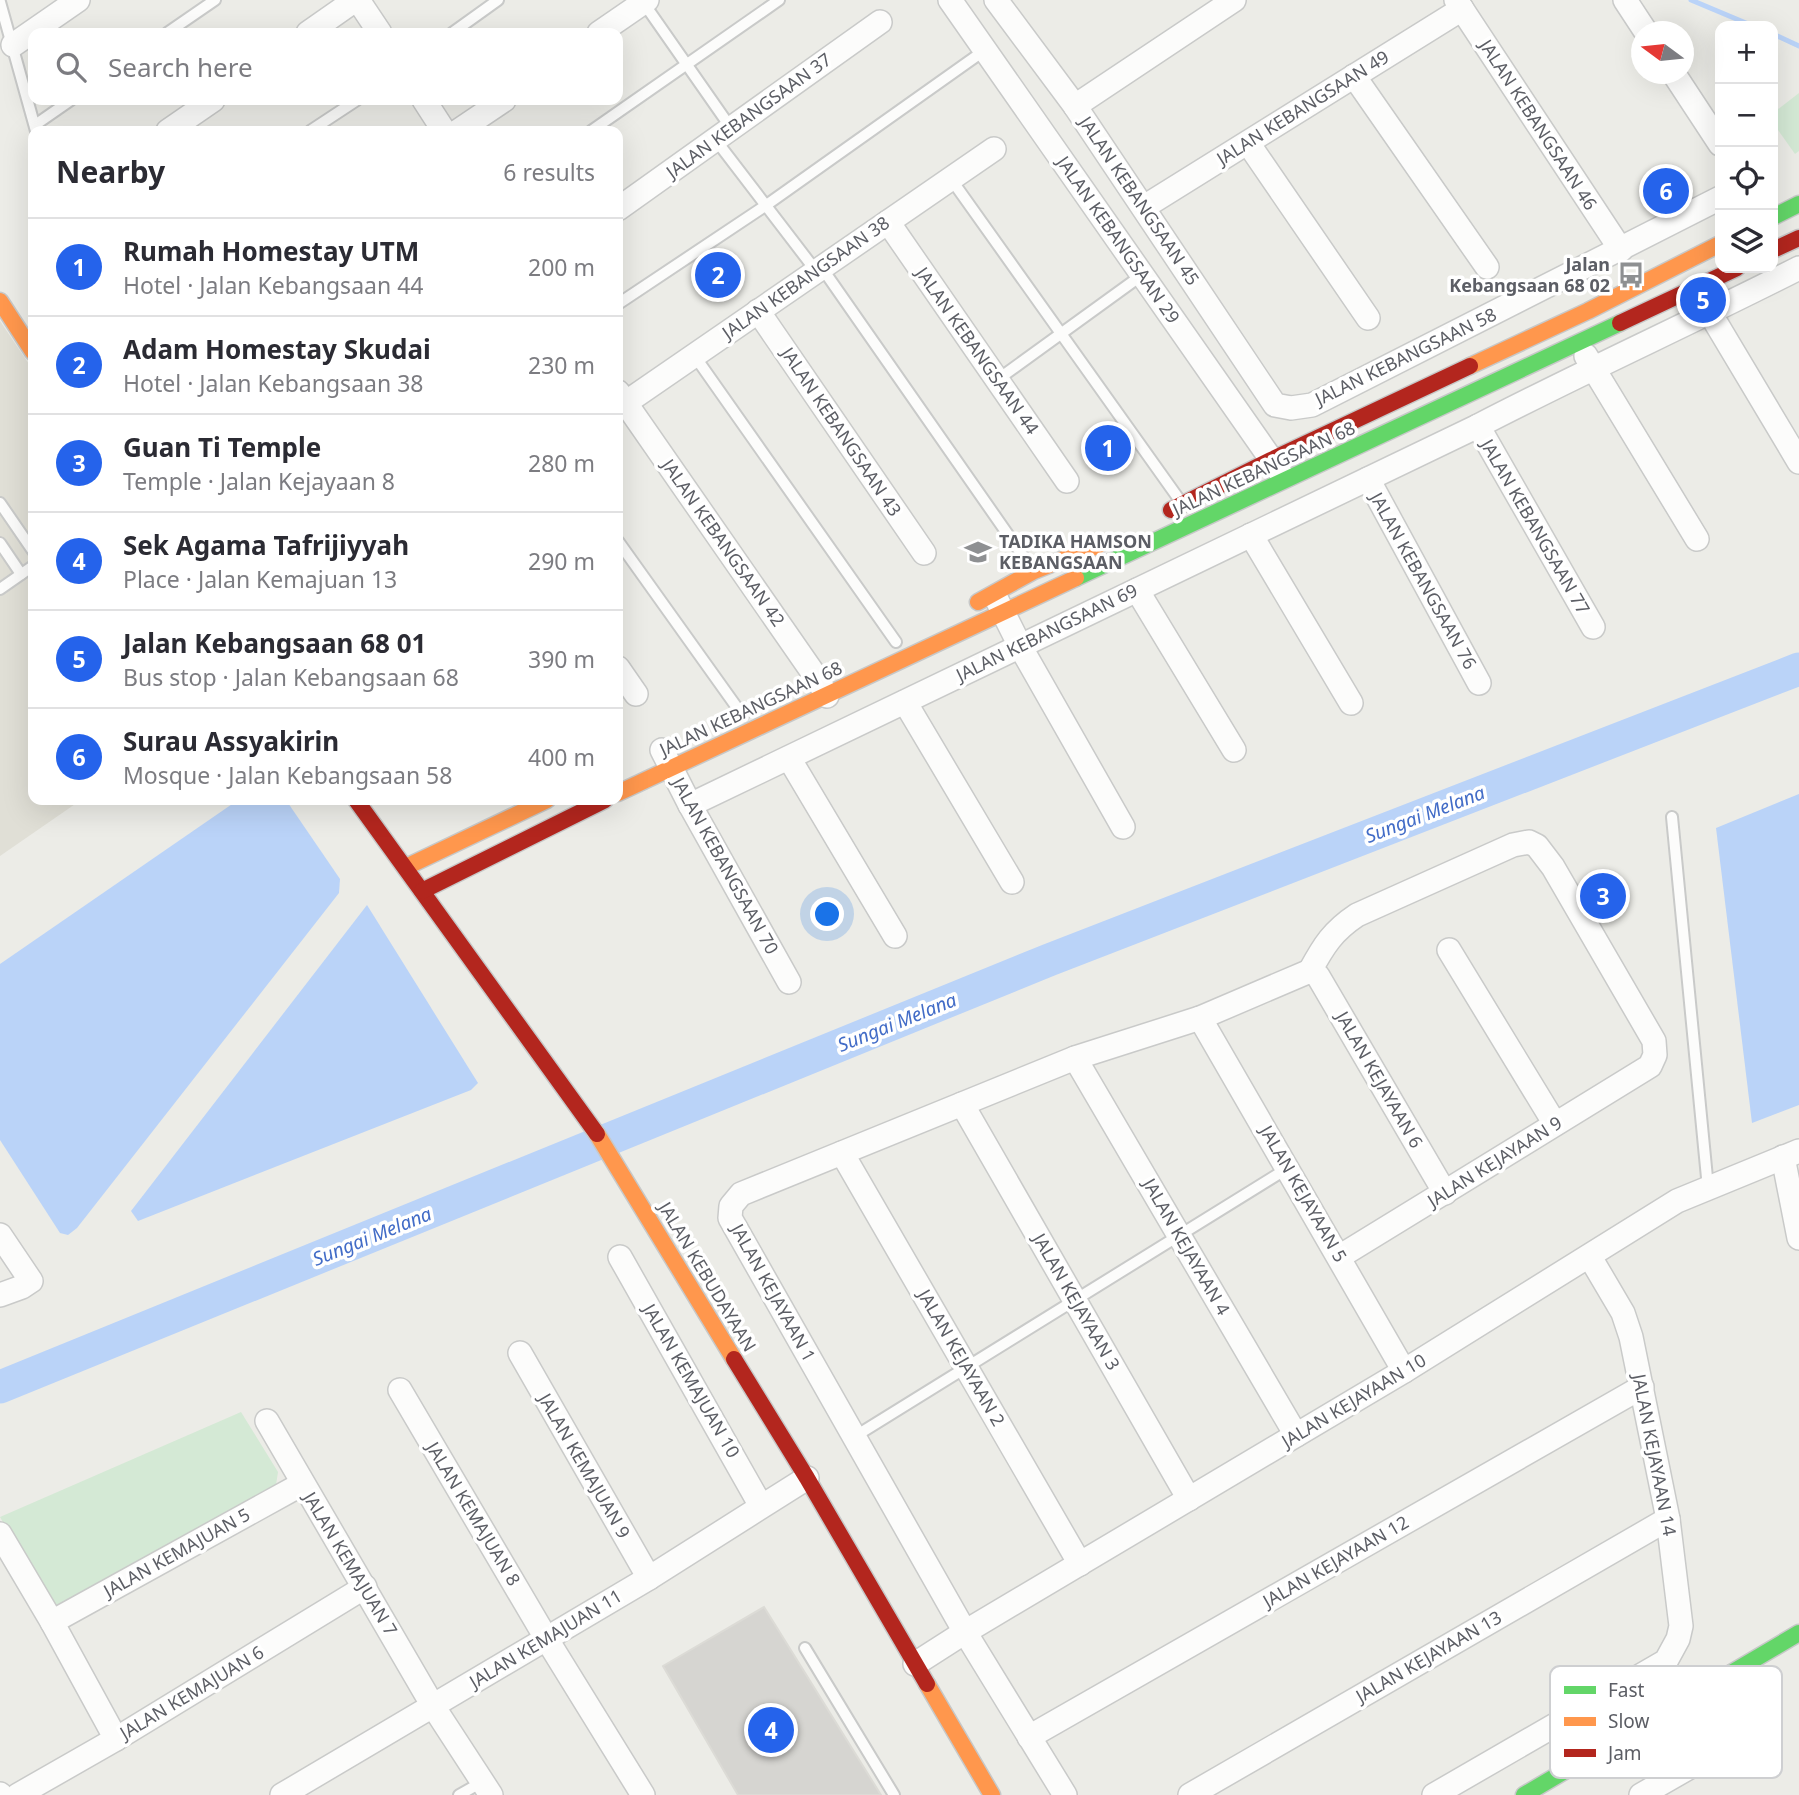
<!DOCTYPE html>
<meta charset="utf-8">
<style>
body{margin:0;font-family:"Noto Sans",sans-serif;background:#f7f7f7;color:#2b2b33}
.controls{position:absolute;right:21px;top:21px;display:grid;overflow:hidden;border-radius:14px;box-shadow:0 7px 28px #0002}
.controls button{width:63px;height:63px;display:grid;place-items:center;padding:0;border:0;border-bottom:2px solid #e1e1e2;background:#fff;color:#2b2b33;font:35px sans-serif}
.compass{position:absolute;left:1631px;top:21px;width:63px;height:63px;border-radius:50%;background:#fff;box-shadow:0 7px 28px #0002;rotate:285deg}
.you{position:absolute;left:828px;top:915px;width:24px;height:24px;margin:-18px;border:5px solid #fff;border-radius:50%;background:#1a73e8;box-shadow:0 0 0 10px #1a73e833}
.badge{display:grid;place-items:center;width:46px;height:46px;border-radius:50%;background:#2563eb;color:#fff;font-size:23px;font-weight:700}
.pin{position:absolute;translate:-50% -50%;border:4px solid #fff;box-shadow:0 2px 7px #0006}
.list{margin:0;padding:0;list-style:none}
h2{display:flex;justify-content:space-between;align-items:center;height:91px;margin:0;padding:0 28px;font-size:30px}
h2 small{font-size:23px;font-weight:400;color:#7c7c81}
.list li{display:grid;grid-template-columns:46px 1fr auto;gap:21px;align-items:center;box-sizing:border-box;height:98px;padding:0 28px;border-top:2px solid #e1e1e2}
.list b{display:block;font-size:26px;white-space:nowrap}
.list p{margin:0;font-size:23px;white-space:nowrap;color:#7c7c81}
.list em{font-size:23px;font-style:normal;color:#7c7c81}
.icon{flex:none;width:38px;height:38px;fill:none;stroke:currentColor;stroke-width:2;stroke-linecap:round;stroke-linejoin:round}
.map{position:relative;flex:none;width:1799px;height:1795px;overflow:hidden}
.search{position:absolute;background:#fff;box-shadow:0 7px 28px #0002;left:28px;top:28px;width:595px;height:77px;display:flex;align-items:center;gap:18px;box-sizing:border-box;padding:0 24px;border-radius:14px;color:#7c7c81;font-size:26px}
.panel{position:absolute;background:#fff;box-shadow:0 7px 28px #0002;left:28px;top:126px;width:595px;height:679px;border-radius:14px}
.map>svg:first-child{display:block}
.education{fill:#e0dfd6}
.green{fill:#d4e9d5}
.water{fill:#bad3f8}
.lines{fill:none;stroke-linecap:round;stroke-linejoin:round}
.stream{stroke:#bad3f8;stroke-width:5}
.river{stroke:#bad3f8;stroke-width:33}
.building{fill:#d6d5d1;stroke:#dcdbd6;stroke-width:2}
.lane-casing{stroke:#c9cac9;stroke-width:14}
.street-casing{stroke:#c9cac9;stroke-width:26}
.fast-casing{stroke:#c7c8c8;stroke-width:19}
.slow-casing{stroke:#c7c8c8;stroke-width:19}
.jam-casing{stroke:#c7c8c8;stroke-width:19}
.lane{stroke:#fcfcfb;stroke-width:10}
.street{stroke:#fcfcfb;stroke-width:23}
.fast{stroke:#63d668;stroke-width:16}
.slow{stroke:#ff974d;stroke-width:16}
.jam{stroke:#b3261e;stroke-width:16}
.labels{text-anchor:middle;stroke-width:7;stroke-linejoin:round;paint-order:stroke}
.street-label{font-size:18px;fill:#5c5e65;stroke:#fff}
.poi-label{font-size:18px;font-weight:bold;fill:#5c5e65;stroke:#fff;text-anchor:end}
.water-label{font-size:19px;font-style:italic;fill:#426cc7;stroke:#fff}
.key{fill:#fff;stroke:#cecfd1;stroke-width:2}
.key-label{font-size:19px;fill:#5c5e65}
</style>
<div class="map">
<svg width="1799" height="1795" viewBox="0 0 1799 1795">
<rect width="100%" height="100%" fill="#ecece7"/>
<polygon class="education" points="0,321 33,370 33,800 81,800 0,856"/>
<g class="green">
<polygon points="1799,93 1799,151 1795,154 1773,123 1773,113"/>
<polygon points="241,1412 278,1472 276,1485 61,1606 48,1602 0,1517"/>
</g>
<g class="water">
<polygon points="1799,794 1799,1105 1752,1123 1716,828"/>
<polygon points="238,800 286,800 340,879 339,893 77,1228 68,1235 60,1233 0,1140 0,964"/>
<polygon points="367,905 478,1083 471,1090 138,1221 131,1211"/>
</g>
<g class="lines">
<g class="stream">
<polyline points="1691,0 1753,26"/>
<polyline points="1773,34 1799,46"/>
</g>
<polyline class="river" points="0,1387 1049,960 1799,669"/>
</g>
<polygon class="building" points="764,1607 881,1795 738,1795 663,1666"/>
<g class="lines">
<g class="lane-casing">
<g id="lane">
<polyline points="0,2 36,131"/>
<polyline points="643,2 731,128"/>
<polyline points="167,33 215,0"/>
<polyline points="452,33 498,0"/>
<polyline points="35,125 71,100"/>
<polyline points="310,131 357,100"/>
<polyline points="591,131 779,0"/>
<polyline points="715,139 816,271"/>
<polyline points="951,179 1181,502"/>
<polyline points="822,268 1032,569"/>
<polyline points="618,304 765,206 985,50"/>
<polyline points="694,355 896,642"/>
<polyline points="997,380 1142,275"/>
<polyline points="0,503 33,551"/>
<polyline points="618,541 743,716"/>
<polyline points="0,543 21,574"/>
<polyline points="0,589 33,566"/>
<polyline points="1672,817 1708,1188"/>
<polyline points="854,1437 1288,1168"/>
<polyline points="805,1648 894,1795"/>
<polyline points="459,1795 484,1781"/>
</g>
</g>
<g class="street-casing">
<g id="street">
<polyline points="358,0 380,33"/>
<polyline points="950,0 1280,472"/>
<polyline points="996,0 1075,106 1275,405 1291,408 1312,405 1720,198"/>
<polyline points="1456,0 1621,250"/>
<polyline points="1625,0 1646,32"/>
<polyline points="308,33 355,0"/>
<polyline points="599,33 647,0"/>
<polyline points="13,45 78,0"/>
<polyline points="1674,74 1720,144"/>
<polyline points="1354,76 1487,267"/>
<polyline points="424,100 444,131"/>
<polyline points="1075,106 1234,0"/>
<polyline points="168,131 213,100"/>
<polyline points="458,131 504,100"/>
<polyline points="1248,143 1368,318"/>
<polyline points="1144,207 1462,9"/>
<polyline points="618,209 880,22"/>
<polyline points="888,222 1067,481"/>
<polyline points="758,311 924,553"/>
<polyline points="1710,313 1799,462"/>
<polyline points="1586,356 1697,539"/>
<polyline points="618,392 818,680 827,696"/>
<polyline points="618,408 994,149"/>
<polyline points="1478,426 1593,627"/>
<polyline points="1368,479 1479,683"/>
<polyline points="1251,535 1351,703"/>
<polyline points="1137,590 1234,750"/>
<polyline points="997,600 1020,646 1123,827"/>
<polyline points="618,668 636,694"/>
<polyline points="905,702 1012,882"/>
<polyline points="662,750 690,805 789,982"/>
<polyline points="789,758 895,936"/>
<path d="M 690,805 L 1478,426 C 1584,371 1693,322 1799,268"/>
<polyline points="1449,950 1555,1124"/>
<path d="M 1310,971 C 1324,945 1333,931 1357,915 L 1513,845 L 1529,842 L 1537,846 L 1553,867 L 1654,1041 L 1655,1055 L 1650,1066 L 1339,1257"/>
<polyline points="1310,971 1318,976 1445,1193"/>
<polyline points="1200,1018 1404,1371"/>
<polyline points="1075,1058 1296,1435"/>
<polyline points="962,1104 1189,1499"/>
<polyline points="842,1153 1080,1564"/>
<polyline points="1783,1157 1799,1238"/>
<polyline points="0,1235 31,1281 22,1287 0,1295"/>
<polyline points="620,1257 761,1506"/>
<polyline points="520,1353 649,1578"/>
<polyline points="400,1390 546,1638 643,1795"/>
<polyline points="267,1421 433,1706 491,1795"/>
<polyline points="0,1534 52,1622 116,1739"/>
<polyline points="52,1622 302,1484"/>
<polyline points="915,1664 965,1632 1404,1371 1677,1201 1799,1151"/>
<polyline points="1029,1737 1642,1387"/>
<polyline points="0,1794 1,1795"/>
<polyline points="18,1795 116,1739 365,1587"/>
<polyline points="282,1795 649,1578 807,1478"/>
<polyline points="1065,1795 965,1632 730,1218 731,1206 741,1194 1075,1058 1200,1018 1310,971"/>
<polyline points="1190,1795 1668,1519"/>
<polyline points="1434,1795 1666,1661 1678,1639 1681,1626 1668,1519 1631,1337 1623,1313 1590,1257"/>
<polyline points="1641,1795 1730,1744"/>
</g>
</g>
<g class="fast-casing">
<g id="fast">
<polyline points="1773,217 1799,204"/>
<polyline points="1076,578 1620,323"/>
<polyline points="1524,1795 1799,1633"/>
</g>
</g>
<g class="slow-casing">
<g id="slow">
<polyline points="0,301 33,352"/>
<polyline points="1470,366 1588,311 1720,244"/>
<polyline points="978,602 1034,571 1099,545"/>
<polyline points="618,793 1076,578"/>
<polyline points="406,867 547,800"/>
<polyline points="597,1134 734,1359"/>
<polyline points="927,1684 992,1795"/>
</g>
</g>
<g class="jam-casing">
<g id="jam">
<polyline points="1773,250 1799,238"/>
<polyline points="1620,323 1737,268"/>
<polyline points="1171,510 1271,460 1470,366"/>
<polyline points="356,800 597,1134"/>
<polyline points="422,891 605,800"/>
<polyline points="734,1359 807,1478 927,1684"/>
</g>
</g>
<use href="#lane" class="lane"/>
<use href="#street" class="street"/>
<use href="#fast" class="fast"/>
<use href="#slow" class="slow"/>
<use href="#jam" class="jam"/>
</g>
<defs>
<g id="bus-bare" transform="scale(2.1)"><path d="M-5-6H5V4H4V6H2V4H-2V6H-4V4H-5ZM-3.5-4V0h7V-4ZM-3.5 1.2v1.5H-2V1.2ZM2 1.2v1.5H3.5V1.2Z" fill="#8e9092" stroke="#fff" stroke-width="2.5" paint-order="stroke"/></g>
<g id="school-bare" transform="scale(2.1)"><path d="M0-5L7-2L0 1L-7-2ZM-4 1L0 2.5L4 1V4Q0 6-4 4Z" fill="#8e9092" stroke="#fff" stroke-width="2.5" paint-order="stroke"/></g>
</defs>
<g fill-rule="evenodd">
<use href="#bus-bare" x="1631" y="275"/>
<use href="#school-bare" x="978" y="552"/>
</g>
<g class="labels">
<g class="street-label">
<text transform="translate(1303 108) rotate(-32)" y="6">JALAN KEBANGSAAN 49</text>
<text transform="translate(749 116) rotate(-36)" y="6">JALAN KEBANGSAAN 37</text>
<text transform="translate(1538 125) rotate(57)" y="6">JALAN KEBANGSAAN 46</text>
<text transform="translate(1139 201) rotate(56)" y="6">JALAN KEBANGSAAN 45</text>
<text transform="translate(1118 240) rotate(55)" y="6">JALAN KEBANGSAAN 29</text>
<text transform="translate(806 278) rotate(-35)" y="6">JALAN KEBANGSAAN 38</text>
<text transform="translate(977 351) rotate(55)" y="6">JALAN KEBANGSAAN 44</text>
<text transform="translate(1406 357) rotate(-26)" y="6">JALAN KEBANGSAAN 58</text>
<text transform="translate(841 432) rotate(56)" y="6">JALAN KEBANGSAAN 43</text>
<text transform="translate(1264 469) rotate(-25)" y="6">JALAN KEBANGSAAN 68</text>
<text transform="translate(1535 527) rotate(60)" y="6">JALAN KEBANGSAAN 77</text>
<text transform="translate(723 543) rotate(55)" y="6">JALAN KEBANGSAAN 42</text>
<text transform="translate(1423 581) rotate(61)" y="6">JALAN KEBANGSAAN 76</text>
<text transform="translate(1047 633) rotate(-26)" y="6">JALAN KEBANGSAAN 69</text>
<text transform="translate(751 709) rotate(-25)" y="6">JALAN KEBANGSAAN 68</text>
<text transform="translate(725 866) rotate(61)" y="6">JALAN KEBANGSAAN 70</text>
<text transform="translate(1379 1080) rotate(60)" y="6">JALAN KEJAYAAN 6</text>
<text transform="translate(1495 1162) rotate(-32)" y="6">JALAN KEJAYAAN 9</text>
<text transform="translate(1303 1194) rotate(60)" y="6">JALAN KEJAYAAN 5</text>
<text transform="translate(1186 1247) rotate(60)" y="6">JALAN KEJAYAAN 4</text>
<text transform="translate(707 1277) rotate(59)" y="6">JALAN KEBUDAYAAN</text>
<text transform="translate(773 1293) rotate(61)" y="6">JALAN KEJAYAAN 1</text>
<text transform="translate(1076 1302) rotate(60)" y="6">JALAN KEJAYAAN 3</text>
<text transform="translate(961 1358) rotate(60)" y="6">JALAN KEJAYAAN 2</text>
<text transform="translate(691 1381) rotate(60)" y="6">JALAN KEMAJUAN 10</text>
<text transform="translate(1354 1401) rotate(-31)" y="6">JALAN KEJAYAAN 10</text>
<text transform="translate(1654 1455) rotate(79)" y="6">JALAN KEJAYAAN 14</text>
<text transform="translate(584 1466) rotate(60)" y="6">JALAN KEMAJUAN 9</text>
<text transform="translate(473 1514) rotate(59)" y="6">JALAN KEMAJUAN 8</text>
<text transform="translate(177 1553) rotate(-29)" y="6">JALAN KEMAJUAN 5</text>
<text transform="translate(1336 1562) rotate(-30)" y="6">JALAN KEJAYAAN 12</text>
<text transform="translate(350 1564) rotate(59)" y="6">JALAN KEMAJUAN 7</text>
<text transform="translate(546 1639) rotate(-31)" y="6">JALAN KEMAJUAN 11</text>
<text transform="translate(1429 1657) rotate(-30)" y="6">JALAN KEJAYAAN 13</text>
<text transform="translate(192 1693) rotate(-31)" y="6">JALAN KEMAJUAN 6</text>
</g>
<g class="poi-label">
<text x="1610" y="271">Jalan<tspan x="1610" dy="21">Kebangsaan 68 02</tspan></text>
<text x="999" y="548" text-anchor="start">TADIKA HAMSON<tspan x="999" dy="21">KEBANGSAAN</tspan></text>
</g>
<g class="water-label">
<text transform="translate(1425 814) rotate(-21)" y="7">Sungai Melana</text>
<text transform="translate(897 1022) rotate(-22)" y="7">Sungai Melana</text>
<text transform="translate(372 1236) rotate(-22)" y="7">Sungai Melana</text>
</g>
</g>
<rect x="1550" y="1666" width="232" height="112" rx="10" class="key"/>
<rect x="1564" y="1686" width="32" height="8" fill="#63d668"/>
<rect x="1564" y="1717" width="32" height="9" fill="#ff974d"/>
<rect x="1564" y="1749" width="32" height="8" fill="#b3261e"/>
<g class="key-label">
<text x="1608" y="1697">Fast</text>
<text x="1608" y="1728">Slow</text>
<text x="1608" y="1760">Jam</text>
</g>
</svg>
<div class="controls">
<button>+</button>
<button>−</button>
<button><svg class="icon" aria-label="locate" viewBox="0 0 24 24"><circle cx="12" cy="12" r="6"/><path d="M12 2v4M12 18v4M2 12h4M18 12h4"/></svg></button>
<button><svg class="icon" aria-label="layers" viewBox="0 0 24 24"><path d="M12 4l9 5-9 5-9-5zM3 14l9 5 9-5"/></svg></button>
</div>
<svg class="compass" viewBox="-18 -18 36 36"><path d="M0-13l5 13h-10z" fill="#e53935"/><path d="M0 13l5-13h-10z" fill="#7c7c81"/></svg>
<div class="you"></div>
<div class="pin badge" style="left:1108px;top:448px">1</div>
<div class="pin badge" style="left:718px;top:275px">2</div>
<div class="pin badge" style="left:1603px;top:896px">3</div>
<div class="pin badge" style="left:771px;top:1730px">4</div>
<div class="pin badge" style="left:1703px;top:300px">5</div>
<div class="pin badge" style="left:1666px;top:191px">6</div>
<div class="search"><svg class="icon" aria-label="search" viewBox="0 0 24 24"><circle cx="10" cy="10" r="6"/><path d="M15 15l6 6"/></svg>Search here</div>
<section class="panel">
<h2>Nearby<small>6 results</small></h2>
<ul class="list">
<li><span class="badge">1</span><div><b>Rumah Homestay UTM</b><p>Hotel · Jalan Kebangsaan 44</p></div><em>200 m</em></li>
<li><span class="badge">2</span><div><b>Adam Homestay Skudai</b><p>Hotel · Jalan Kebangsaan 38</p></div><em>230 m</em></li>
<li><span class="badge">3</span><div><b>Guan Ti Temple</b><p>Temple · Jalan Kejayaan 8</p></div><em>280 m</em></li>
<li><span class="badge">4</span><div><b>Sek Agama Tafrijiyyah</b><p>Place · Jalan Kemajuan 13</p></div><em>290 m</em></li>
<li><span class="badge">5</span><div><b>Jalan Kebangsaan 68 01</b><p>Bus stop · Jalan Kebangsaan 68</p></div><em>390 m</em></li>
<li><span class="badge">6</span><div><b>Surau Assyakirin</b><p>Mosque · Jalan Kebangsaan 58</p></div><em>400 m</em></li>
</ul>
</section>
</div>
